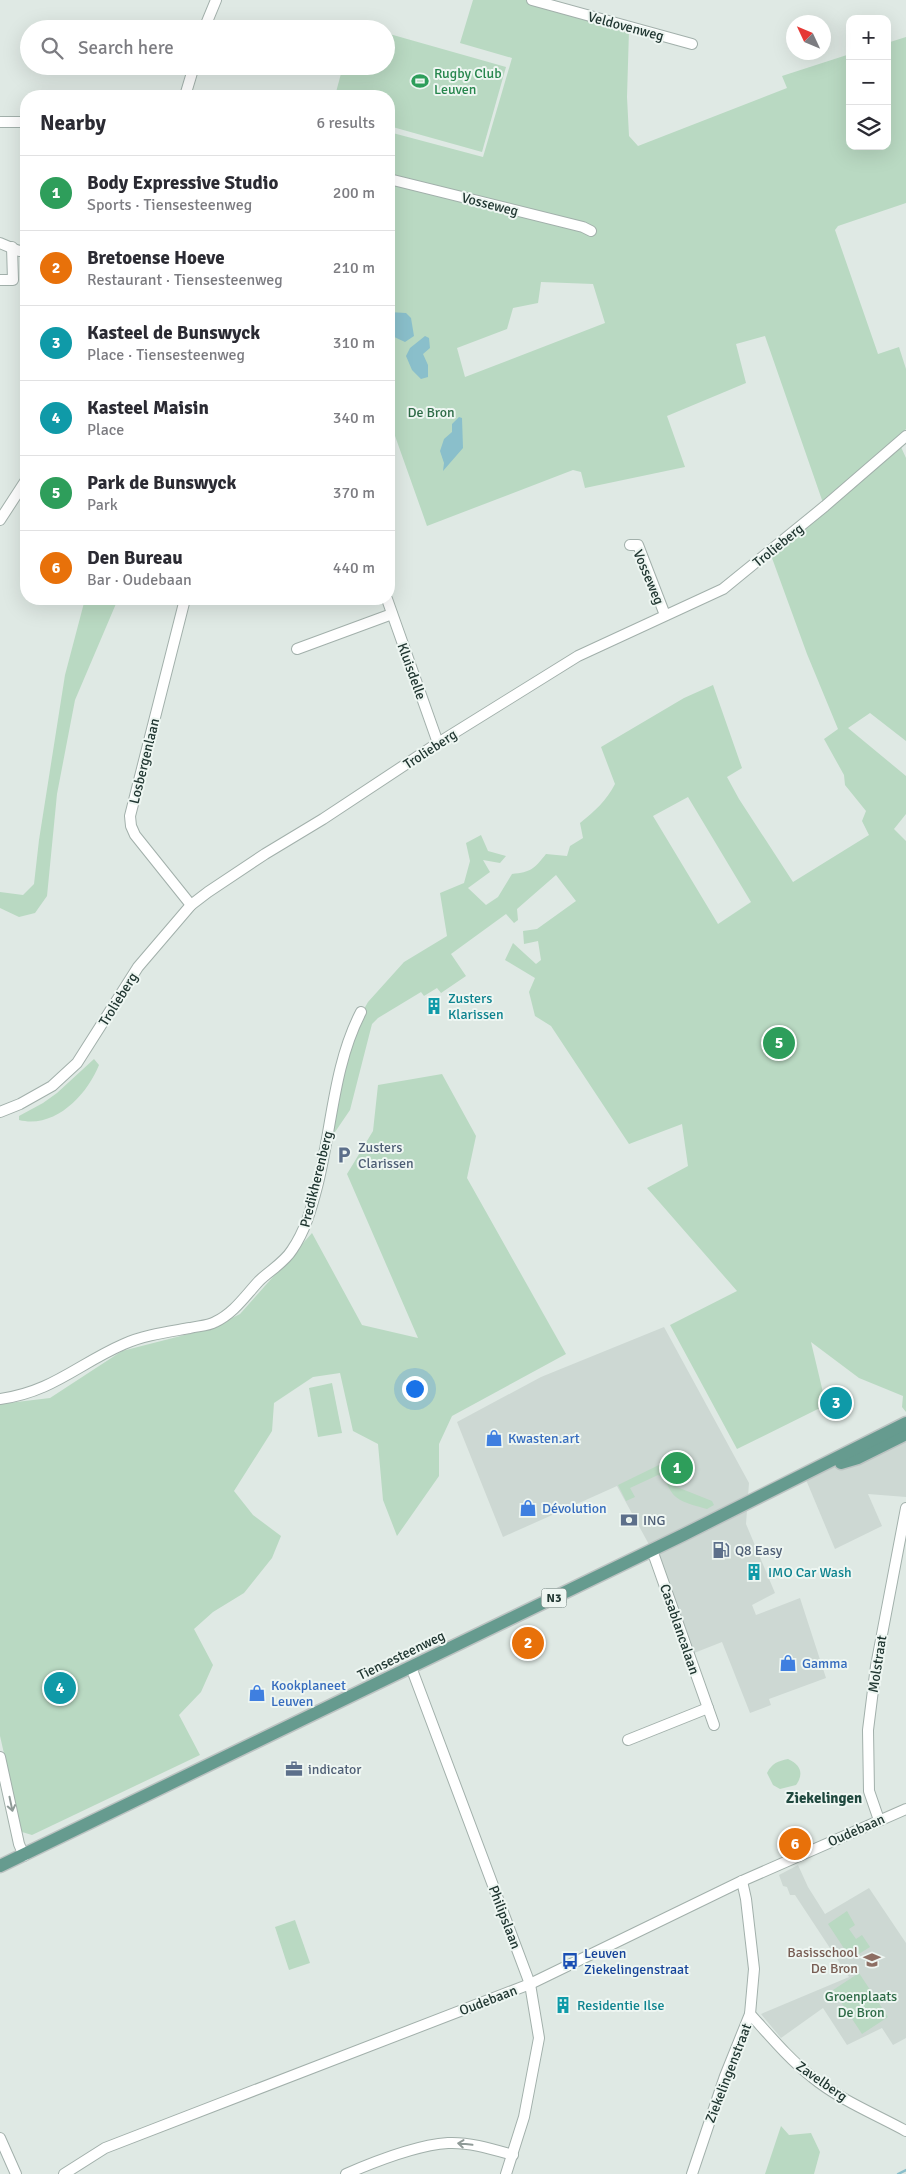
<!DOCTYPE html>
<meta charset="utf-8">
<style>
body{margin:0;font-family:Signika,sans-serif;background:#f7f7f7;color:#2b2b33}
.controls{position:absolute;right:15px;top:15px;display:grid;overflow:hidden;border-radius:10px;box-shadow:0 5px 20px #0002}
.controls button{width:45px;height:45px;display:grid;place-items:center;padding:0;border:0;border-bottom:1px solid #e1e1e2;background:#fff;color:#2b2b33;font:25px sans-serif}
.compass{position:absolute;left:786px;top:15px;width:45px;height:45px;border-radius:50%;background:#fff;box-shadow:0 5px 20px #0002;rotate:314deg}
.you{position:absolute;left:414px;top:1388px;width:18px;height:18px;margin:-12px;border:4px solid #fff;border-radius:50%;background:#1a73e8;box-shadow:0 0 0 8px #1a73e833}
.badge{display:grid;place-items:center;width:32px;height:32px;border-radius:50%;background:#805246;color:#fff;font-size:16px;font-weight:700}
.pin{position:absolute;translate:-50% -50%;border:2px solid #fff;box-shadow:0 1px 5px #0006}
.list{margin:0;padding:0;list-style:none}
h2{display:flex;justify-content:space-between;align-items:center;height:65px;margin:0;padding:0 20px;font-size:21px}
h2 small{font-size:16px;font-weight:400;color:#7c7c81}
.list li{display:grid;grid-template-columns:32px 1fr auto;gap:15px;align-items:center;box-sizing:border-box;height:75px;padding:0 20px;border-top:1px solid #e1e1e2}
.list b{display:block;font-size:19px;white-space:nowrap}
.list p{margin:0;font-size:16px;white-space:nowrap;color:#7c7c81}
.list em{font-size:16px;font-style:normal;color:#7c7c81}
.icon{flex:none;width:28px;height:28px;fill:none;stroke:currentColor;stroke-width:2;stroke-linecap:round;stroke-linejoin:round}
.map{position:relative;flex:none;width:906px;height:2174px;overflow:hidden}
.search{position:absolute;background:#fff;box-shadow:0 5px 20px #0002;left:20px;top:20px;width:375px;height:55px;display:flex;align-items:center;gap:12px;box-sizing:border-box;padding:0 18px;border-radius:28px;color:#7c7c81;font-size:19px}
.panel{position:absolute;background:#fff;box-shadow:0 5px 20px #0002;left:20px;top:90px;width:375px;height:515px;border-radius:20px}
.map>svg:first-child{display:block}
.built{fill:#cdd8d3}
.green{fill:#b9d9c2;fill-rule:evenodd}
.water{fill:#8abfcb}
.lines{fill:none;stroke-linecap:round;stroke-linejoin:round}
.stream{stroke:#8abfcb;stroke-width:2.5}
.minor-casing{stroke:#a2b0ab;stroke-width:12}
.major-casing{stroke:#bcc3c2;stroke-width:15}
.minor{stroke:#fff;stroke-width:10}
.major{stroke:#669b8f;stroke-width:12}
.oneway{stroke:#909b98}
.labels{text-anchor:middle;stroke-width:4;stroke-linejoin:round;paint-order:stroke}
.shield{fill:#eef6f2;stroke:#5e706c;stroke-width:1}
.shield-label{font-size:12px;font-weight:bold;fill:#213732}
.street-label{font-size:14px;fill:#213732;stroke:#eef6f2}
.leisure-label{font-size:14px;fill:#27864d;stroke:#eef6f2;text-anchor:start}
.park-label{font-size:14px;fill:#2e6b47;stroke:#eef6f2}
.culture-label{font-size:14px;fill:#0d838f;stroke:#eef6f2;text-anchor:start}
.service-label{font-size:14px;fill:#4e5e75;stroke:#eef6f2;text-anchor:start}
.shop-label{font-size:14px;fill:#366cbe;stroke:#eef6f2;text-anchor:start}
.education-label{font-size:14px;fill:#785e54;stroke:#eef6f2;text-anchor:end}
.transit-label{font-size:14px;fill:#164399;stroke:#eef6f2;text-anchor:start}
.neighbourhood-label{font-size:15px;font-weight:bold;fill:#1f483e;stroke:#eef6f2}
</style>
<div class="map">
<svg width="906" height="2174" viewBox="0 0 906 2174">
<rect width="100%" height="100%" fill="#dfe9e4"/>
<g class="built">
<polygon points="664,1327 749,1483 746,1524 775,1593 752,1605 756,1615 800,1598 826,1678 769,1699 771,1705 750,1713 722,1642 689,1655 652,1550 617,1486 503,1537 457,1422 541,1377"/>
<polygon points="906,1423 906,1497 868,1494 882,1526 835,1549 804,1475"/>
<polygon points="798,1865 808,1887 825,1914 869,1888 906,1943 906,2038 893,2045 882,2028 847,2045 823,2008 781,2038 761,2014 849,1977 795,1895 790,1895 787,1887 783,1886 779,1875"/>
</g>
<g class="green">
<path d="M 473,0 L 545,0 L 629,30 L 627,97 L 629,136 L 638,146 L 787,88 L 782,76 L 850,54 L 850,146 L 887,146 L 887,43 L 906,37 L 906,203 L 838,226 L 835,230 L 878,354 L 899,347 L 906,369 L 906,429 L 900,435 L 901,447 L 906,458 L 906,741 L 870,713 L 848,728 L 906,776 L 906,814 L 894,829 L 906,841 L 906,1412 L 902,1407 L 903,1396 L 859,1378 L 811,1342 L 826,1405 L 737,1449 L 670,1325 L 737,1291 L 647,1188 L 688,1166 L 682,1124 L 629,1144 L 551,1026 L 535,1016 L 529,992 L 535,978 L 505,960 L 513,943 L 536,964 L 541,960 L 538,941 L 524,944 L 523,931 L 537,929 L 576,901 L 556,875 L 517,909 L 518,920 L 514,923 L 506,914 L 451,954 L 466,976 L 441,993 L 437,988 L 424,996 L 421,992 L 378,1018 L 372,1024 L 350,1110 L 333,1135 L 341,1080 L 355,1025 L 368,1002 L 404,962 L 447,936 L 440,893 L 464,883 L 470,861 L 466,843 L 481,835 L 488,851 L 506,856 L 500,863 L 483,860 L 490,872 L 468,888 L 486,905 L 498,897 L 512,874 C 531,872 534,869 546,854 L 567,856 L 570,846 L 583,838 L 580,823 C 594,812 607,800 615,784 L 601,747 L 684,698 L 713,685 L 742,768 L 727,777 L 739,799 L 793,882 L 869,835 L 862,821 L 866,811 L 845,785 L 844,775 L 824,739 L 838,729 L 807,654 L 772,558 L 774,553 L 827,509 L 822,500 L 765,336 L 736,344 L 746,383 L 667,416 L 685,467 L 585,488 L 581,472 L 573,470 L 427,526 L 389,419 L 389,132 L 483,157 L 512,58 L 460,43 ZM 541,282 L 593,284 L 605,323 L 465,377 L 457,348 L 507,329 L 513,308 L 538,303 ZM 688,797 L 751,902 L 718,924 L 653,816 Z"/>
<polygon points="386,33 506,67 482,152 389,126 389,96 335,96 343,66 386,66"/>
<polygon points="85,599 118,599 75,700 57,794 47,896 35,913 19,917 0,908 0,892 23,895 34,884 39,840 65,675"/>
<path d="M 94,1059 L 99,1065 C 87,1095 55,1129 19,1120 L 19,1116 L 43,1103 L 57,1093 Z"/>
<polygon points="442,1074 476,1136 467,1178 566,1354 452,1416 439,1444 439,1476 397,1536 383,1500 378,1444 353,1431 340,1373 313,1377 274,1403 272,1431 234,1491 253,1515 281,1536 272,1558 244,1593 213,1612 194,1629 213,1665 201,1692 179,1715 200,1755 32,1835 22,1832 0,1736 0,1404 50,1398 122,1351 212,1328 240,1314 312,1233 362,1325 418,1338 347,1174 373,1131 378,1085"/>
<polygon points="332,1383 342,1433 318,1437 309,1388"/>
<path d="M 661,1464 L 672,1485 L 712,1501 L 714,1505 L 707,1509 C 697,1506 685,1504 676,1497 C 668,1491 667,1478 658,1475 L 630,1488 L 635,1497 L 626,1501 L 618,1485 Z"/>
<path d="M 788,1759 C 801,1765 804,1774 796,1785 L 780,1789 L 773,1785 L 767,1773 C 772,1763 778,1761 788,1759 Z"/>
<polygon points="847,1911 855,1925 849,1929 856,1939 862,1935 870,1947 851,1959 828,1924"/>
<polygon points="295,1920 310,1963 289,1970 275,1927"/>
<polygon points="859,1973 888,2017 862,2034 833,1990"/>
<polygon points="781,2126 789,2135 811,2133 820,2152 814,2174 765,2174"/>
</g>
<g class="water">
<polygon points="389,312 406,313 411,318 414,336 405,342 390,335"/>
<polygon points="425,336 429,338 430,348 423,354 428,365 428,377 421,379 412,370 406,356 410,348"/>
<polygon points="459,417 462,418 463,448 443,471 444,463 440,451 444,439 452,432 452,424"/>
</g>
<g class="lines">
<polyline class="stream" points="898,2174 906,2170"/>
<g class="minor-casing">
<g id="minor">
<polyline points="532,0 692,44"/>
<polyline points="204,29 216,0"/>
<polyline points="185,96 194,66"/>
<polyline points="0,122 26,122"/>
<polyline points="389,179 583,227 591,231"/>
<polyline points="0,243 19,251 26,250"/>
<polyline points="0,280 13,280 12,247"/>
<polyline points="0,520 26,480"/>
<polyline points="630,545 638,545 665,615"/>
<polyline points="185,599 130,816 131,826 135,835 191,905"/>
<polyline points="387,599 438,743"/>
<polyline points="297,649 392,614"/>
<polyline points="0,1112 20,1104 52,1086 77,1063 138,967 191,905 208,892 265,854 323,819 438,743 578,656 723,589 825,506 906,436"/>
<path d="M 0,1399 C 52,1392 78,1364 124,1344 C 144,1335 168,1332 190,1328 C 198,1326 208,1326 215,1322 C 234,1313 245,1296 259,1281 C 269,1271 284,1263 292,1250 C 305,1231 311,1210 317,1187 C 332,1129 333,1066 361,1012"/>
<polyline points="652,1550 714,1725"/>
<polyline points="411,1667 530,1984 539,2038 524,2117 506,2174"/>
<polyline points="628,1740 708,1708"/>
<polyline points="0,1757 19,1844 24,1856"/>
<polyline points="879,1820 869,1791 868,1730 876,1666 906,1508"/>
<path d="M 750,2014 C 770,2036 789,2059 812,2077 C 840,2100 875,2114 906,2131"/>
<polyline points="0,2138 16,2174"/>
<polyline points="64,2174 105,2148 530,1984 742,1881 906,1809"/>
<path d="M 346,2174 C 376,2161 416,2145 448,2143 C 470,2142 492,2149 513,2155"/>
<polyline points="692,2174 725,2076 750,2014 754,1969 746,1899 742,1881"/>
</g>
</g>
<g class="major-casing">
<g id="major">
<polyline points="841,1463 858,1458 906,1434"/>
<polyline points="0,1866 683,1535 906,1423"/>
</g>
</g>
<use href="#minor" class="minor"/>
<use href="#major" class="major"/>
</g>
<defs><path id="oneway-shaft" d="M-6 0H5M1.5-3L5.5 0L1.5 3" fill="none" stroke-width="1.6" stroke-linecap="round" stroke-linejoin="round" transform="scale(1.25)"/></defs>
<g class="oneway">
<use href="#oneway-shaft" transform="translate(11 1804) rotate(78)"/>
<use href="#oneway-shaft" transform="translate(465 2144) rotate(-174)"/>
</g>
<defs>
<g id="stadium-bare" transform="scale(1.35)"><path d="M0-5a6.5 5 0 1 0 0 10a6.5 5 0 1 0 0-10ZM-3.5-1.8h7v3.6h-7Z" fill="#2e9e5b" stroke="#eef6f2" stroke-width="2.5" paint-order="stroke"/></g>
<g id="building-bare" transform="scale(1.35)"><path d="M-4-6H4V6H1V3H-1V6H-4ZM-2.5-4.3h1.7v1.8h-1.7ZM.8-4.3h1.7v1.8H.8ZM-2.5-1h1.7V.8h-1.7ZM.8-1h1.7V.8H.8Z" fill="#0f9aa8" stroke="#eef6f2" stroke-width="2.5" paint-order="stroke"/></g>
<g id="parking-bare" transform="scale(1.35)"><path d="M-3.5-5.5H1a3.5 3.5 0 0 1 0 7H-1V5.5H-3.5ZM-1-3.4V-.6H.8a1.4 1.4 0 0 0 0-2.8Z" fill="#5c6f8a" stroke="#eef6f2" stroke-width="2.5" paint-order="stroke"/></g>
<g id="shop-bare" transform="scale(1.35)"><path d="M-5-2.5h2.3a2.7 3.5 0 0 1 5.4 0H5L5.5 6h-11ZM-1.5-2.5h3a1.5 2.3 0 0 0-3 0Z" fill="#3f7fe0" stroke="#eef6f2" stroke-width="2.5" paint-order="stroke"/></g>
<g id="bank-bare" transform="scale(1.35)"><path d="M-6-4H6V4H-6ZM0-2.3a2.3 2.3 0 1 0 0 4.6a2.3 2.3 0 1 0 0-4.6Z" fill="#5c6f8a" stroke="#eef6f2" stroke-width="2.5" paint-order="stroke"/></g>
<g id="fuel-bare" transform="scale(1.35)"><path d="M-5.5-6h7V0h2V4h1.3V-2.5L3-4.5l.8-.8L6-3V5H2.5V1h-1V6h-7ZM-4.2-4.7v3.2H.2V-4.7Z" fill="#5c6f8a" stroke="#eef6f2" stroke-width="2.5" paint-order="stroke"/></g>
<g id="office-bare" transform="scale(1.35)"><path d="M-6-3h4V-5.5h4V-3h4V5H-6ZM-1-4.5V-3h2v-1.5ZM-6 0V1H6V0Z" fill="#5c6f8a" stroke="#eef6f2" stroke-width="2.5" paint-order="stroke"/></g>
<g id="school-bare" transform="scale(1.35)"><path d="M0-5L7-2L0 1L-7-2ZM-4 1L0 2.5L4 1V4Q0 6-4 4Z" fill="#8d6e63" stroke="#eef6f2" stroke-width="2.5" paint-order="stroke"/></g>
<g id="bus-bare" transform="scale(1.35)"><path d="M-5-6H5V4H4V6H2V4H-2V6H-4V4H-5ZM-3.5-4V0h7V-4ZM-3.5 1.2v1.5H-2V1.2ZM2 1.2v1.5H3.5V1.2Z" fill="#1a4fb4" stroke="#eef6f2" stroke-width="2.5" paint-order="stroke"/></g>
</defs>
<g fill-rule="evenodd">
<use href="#stadium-bare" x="420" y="81"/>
<use href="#building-bare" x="434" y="1006"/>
<use href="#parking-bare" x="344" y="1155"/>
<use href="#shop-bare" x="494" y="1438"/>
<use href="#shop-bare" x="528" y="1508"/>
<use href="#bank-bare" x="629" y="1520"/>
<use href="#fuel-bare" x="721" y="1550"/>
<use href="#building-bare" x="754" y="1572"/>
<use href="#shop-bare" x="788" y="1663"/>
<use href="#shop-bare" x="257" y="1693"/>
<use href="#office-bare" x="294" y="1769"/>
<use href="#school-bare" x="872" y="1960"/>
<use href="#bus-bare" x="570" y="1961"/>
<use href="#building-bare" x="563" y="2005"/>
</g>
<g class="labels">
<rect class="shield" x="541.5" y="1588.5" width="25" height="19" rx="4"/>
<g class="shield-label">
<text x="554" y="1602">N3</text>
</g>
<g class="street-label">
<text transform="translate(626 26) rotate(15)" y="5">Veldovenweg</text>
<text transform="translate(490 204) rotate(14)" y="5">Vosseweg</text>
<text transform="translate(778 545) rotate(-39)" y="5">Trolieberg</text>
<text transform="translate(649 577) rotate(67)" y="5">Vosseweg</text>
<text transform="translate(412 671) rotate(70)" y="5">Kluisdelle</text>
<text transform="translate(430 749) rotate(-33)" y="5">Trolieberg</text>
<text transform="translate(144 761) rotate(-76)" y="5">Losbergenlaan</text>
<text transform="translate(118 999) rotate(-58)" y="5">Trolieberg</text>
<text transform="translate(316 1179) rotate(-76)" y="5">Predikherenberg</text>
<text transform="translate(680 1629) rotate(71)" y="5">Casablancalaan</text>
<text transform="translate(401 1655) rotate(-26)" y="5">Tiensesteenweg</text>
<text transform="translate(877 1664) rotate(-81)" y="5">Molstraat</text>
<text transform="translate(856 1830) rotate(-24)" y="5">Oudebaan</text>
<text transform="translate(505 1917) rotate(69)" y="5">Philipslaan</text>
<text transform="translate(488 2000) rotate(-21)" y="5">Oudebaan</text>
<text transform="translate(728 2073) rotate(-69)" y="5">Ziekelingenstraat</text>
<text transform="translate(822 2081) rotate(35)" y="5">Zavelberg</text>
</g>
<g class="leisure-label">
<text x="434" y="78">Rugby Club<tspan x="434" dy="16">Leuven</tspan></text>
</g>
<g class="park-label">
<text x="431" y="417">De Bron</text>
<text x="861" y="2001">Groenplaats<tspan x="861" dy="16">De Bron</tspan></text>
</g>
<g class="culture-label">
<text x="448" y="1003">Zusters<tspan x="448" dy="16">Klarissen</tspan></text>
<text x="768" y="1577">IMO Car Wash</text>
<text x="577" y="2010">Residentie Ilse</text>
</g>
<g class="service-label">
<text x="358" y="1152">Zusters<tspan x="358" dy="16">Clarissen</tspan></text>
<text x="643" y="1525">ING</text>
<text x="735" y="1555">Q8 Easy</text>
<text x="308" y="1774">indicator</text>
</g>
<g class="shop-label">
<text x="508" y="1443">Kwasten.art</text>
<text x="542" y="1513">Dévolution</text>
<text x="802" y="1668">Gamma</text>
<text x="271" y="1690">Kookplaneet<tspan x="271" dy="16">Leuven</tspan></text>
</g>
<g class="education-label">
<text x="858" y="1957">Basisschool<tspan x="858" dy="16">De Bron</tspan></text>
</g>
<g class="transit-label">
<text x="584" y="1958">Leuven<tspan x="584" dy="16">Ziekelingenstraat</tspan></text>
</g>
<g class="neighbourhood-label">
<text x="824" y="1803">Ziekelingen</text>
</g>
</g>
</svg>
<div class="controls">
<button>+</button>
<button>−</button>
<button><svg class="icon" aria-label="layers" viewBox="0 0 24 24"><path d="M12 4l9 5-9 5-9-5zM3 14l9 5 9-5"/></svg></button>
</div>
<svg class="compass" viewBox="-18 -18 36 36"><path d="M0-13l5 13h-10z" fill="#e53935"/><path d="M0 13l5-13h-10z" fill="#7c7c81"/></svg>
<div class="you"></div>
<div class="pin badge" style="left:677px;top:1468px;background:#2e9e5b">1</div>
<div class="pin badge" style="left:528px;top:1643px;background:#e8710a">2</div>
<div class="pin badge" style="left:836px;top:1403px;background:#0f9aa8">3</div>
<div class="pin badge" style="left:60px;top:1688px;background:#0f9aa8">4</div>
<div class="pin badge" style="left:779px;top:1043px;background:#2e9e5b">5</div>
<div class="pin badge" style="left:795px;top:1844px;background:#e8710a">6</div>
<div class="search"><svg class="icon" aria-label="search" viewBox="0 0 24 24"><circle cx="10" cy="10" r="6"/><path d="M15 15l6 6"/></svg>Search here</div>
<section class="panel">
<h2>Nearby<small>6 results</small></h2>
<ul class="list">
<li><span class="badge" style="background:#2e9e5b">1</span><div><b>Body Expressive Studio</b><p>Sports · Tiensesteenweg</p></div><em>200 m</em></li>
<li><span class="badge" style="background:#e8710a">2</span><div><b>Bretoense Hoeve</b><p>Restaurant · Tiensesteenweg</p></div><em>210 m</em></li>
<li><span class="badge" style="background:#0f9aa8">3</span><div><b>Kasteel de Bunswyck</b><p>Place · Tiensesteenweg</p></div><em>310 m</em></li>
<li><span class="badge" style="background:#0f9aa8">4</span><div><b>Kasteel Maisin</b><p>Place</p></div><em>340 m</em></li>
<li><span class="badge" style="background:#2e9e5b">5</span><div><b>Park de Bunswyck</b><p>Park</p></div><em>370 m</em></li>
<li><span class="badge" style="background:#e8710a">6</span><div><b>Den Bureau</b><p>Bar · Oudebaan</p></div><em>440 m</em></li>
</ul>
</section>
</div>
